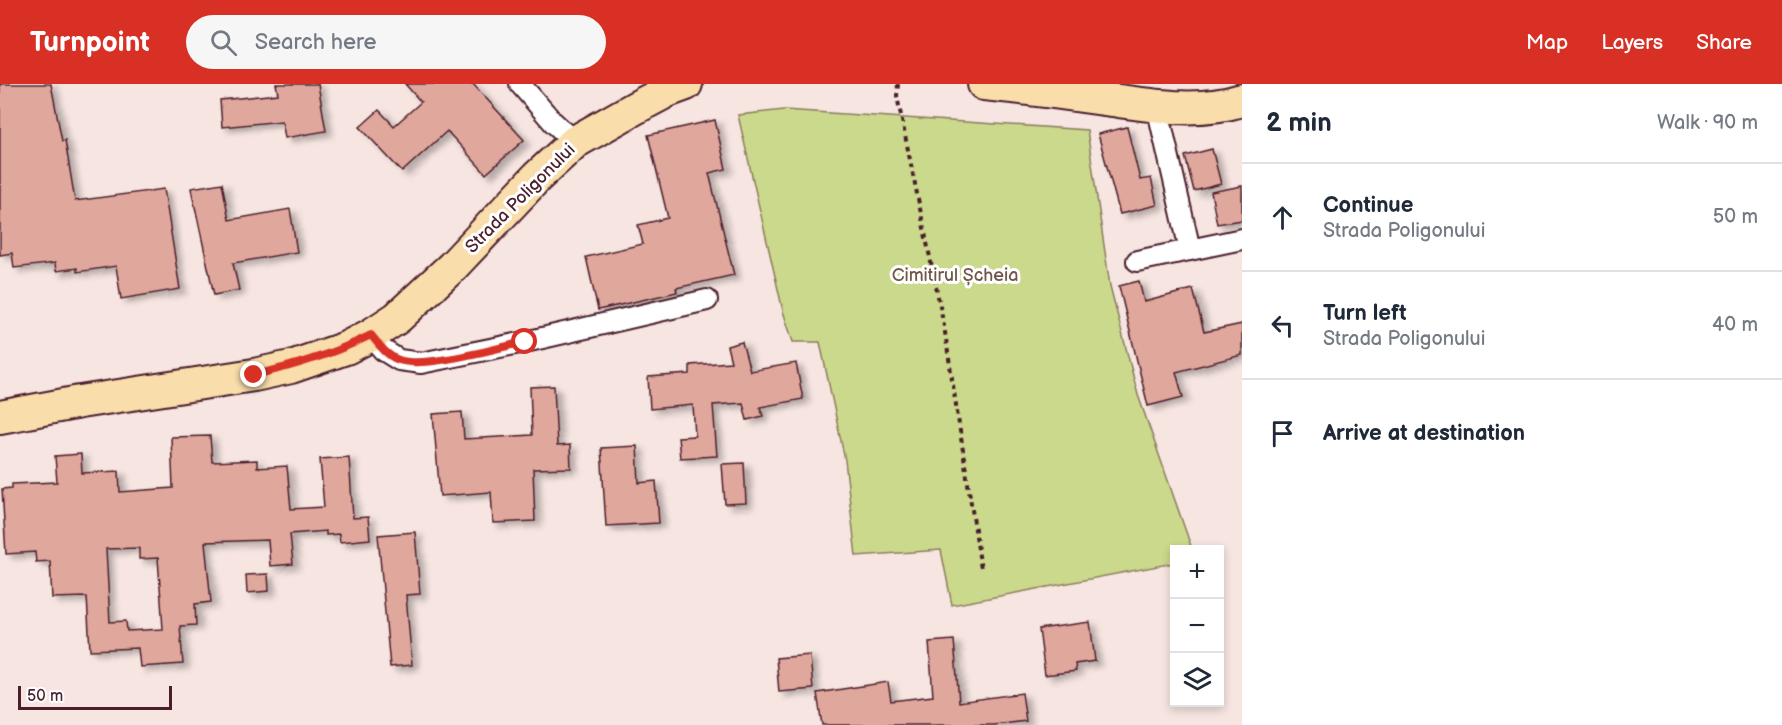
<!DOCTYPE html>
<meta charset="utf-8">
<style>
body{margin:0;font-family:"Balsamiq Sans",sans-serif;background:#f6f6f7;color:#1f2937}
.controls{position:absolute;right:18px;bottom:18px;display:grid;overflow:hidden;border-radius:0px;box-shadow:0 3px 9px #0003}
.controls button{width:54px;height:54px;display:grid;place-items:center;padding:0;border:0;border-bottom:2px solid #e0e1e3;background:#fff;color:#1f2937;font:30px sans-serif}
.scale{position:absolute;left:18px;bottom:15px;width:154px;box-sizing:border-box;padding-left:6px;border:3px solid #4a1f2b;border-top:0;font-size:16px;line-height:21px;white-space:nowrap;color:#4a1f2b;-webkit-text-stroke:4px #fff;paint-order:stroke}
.stop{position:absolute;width:18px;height:18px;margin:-14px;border:4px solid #d93025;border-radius:50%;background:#fff}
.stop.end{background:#d93025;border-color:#fff;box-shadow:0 2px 6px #0008}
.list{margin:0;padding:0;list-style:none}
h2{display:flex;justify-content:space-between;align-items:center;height:78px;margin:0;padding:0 24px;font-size:26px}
h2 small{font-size:20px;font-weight:400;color:#747a83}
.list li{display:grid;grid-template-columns:39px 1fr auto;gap:18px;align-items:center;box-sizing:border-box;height:108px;padding:0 24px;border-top:2px solid #e0e1e3}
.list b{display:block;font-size:22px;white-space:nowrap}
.list p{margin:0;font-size:20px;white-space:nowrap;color:#747a83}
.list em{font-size:20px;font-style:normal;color:#747a83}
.icon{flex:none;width:33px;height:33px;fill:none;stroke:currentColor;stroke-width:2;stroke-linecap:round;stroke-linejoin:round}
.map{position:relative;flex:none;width:1242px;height:641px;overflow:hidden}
header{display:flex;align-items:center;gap:36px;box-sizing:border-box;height:84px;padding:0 30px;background:#d93025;color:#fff}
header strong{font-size:28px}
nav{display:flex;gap:33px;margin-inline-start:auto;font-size:21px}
.search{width:420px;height:54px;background:#f6f6f7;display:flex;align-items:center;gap:15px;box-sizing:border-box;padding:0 21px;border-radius:33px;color:#747a83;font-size:22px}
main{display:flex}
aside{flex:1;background:#fff}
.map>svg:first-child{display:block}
.green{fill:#cbd98c;stroke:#8a7c5c;stroke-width:1.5}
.building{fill:#e0a79c;stroke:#4a1f2b;stroke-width:1.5;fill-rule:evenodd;filter:url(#shadow)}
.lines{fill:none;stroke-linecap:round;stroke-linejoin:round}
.minor-casing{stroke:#4a1f2b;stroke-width:24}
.primary-casing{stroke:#4a1f2b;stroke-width:36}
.path{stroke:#4a1f2b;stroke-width:4;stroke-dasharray:4.5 4.5;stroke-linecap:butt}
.minor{stroke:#fff;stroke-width:20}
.primary{stroke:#f9deab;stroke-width:32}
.route{stroke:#d93025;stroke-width:8}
.labels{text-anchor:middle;stroke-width:6;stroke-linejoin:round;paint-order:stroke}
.street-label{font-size:18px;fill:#4a1f2b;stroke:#fff}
.park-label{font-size:18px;fill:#715748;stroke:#fff}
</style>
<header>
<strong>Turnpoint</strong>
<div class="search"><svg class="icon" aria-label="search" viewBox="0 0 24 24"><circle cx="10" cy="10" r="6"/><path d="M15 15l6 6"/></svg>Search here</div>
<nav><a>Map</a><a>Layers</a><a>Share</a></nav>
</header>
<main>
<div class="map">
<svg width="1242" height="641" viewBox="0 0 1242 641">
<defs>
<filter id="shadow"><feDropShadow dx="6" dy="4" stdDeviation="3" flood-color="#0004"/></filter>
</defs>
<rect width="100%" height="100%" fill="#f6e5e1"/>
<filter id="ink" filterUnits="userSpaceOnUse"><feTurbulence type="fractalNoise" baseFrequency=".0167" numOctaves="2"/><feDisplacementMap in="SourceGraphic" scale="12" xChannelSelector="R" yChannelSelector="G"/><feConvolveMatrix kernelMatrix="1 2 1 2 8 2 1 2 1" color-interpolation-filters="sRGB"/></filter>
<g filter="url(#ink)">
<polygon class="green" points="784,26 1087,46 1110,202 1138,311 1192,465 1174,466 1174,479 952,521 941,466 856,472 845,376 820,258 793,258 783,227 738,31"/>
<g class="building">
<polygon points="0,0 51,0 62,57 65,56 75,117 164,105 180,205 121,215 116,182 77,188 77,184 56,187 55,179 14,184 12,169 0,171"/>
<polygon points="276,0 318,0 326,47 285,54 282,37 222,43 220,16 278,10"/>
<polygon points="405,0 473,0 524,56 486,90 447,47 402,88 360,43 379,26 394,42 421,18"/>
<polygon points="715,36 726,85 709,89 734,191 676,204 677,208 598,226 586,173 643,160 638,141 668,134 648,51"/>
<polygon points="1127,43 1140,96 1151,94 1157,121 1120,130 1098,50"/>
<polygon points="1212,65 1221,100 1194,107 1185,72"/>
<polygon points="222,99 229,136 290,125 297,168 233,179 239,206 214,211 191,104"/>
<polygon points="1242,102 1242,136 1217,140 1211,108"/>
<polygon points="1139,197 1144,218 1193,205 1204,248 1242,240 1242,271 1176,288 1183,313 1148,322 1119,202"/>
<polygon points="742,258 750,287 796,279 803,315 760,323 763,332 747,336 743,319 713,321 717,372 680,374 678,353 695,352 693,321 650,325 648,293 690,290 690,281 731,278 727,262"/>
<polygon points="554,302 557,362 570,361 571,384 533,385 535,437 493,439 491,408 440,412 433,330 462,328 464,355 532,351 530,303"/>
<path d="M 210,352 L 212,378 L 257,376 L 257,384 L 287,382 L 291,425 L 324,423 L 320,375 L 349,373 L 353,434 L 368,433 L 370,455 L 340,458 L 339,450 L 326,451 L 326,447 L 290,450 L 293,480 L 270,482 L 268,456 L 205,458 L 211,518 L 195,520 L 196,541 L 180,542 L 183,580 L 140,583 L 138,564 L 90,566 L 87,513 L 52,514 L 50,477 L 36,478 L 35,468 L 6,470 L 2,405 L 12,404 L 12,400 L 57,398 L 55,372 L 81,370 L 82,389 L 119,387 L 120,408 L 173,404 L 171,353 ZM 139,464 L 139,475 L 158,474 L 163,545 L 127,547 L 126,537 L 110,538 L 106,465 Z"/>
<polygon points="637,362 639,399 656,397 659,439 606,442 601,364"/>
<polygon points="744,379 746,419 725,420 722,380"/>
<polygon points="415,448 420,510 406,511 412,581 390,583 378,451"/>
<polygon points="268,490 269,507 247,509 246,491"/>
<polygon points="1090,538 1095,577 1075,580 1076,587 1045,591 1039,545"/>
<polygon points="954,556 959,618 1022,609 1026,637 994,641 822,641 817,609 888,598 891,617 933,612 929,558"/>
<polygon points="810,571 813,605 779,608 776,574"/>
</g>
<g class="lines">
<g class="minor-casing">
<g id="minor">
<polyline points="520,0 553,38 575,58"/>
<polyline points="1157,22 1190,166"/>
<polyline points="1137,177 1242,155"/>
<polyline points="371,251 383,266 399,276 421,279 525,258 707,216"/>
</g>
</g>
<g class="primary-casing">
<g id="primary">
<path d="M 984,0 C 1024,4 1064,9 1104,15 C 1151,21 1196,30 1242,16"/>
<polyline points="0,333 80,318 254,291 291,283 346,264 371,251 397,234 452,183 537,93 575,58 635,24 667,7 686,0"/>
</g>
</g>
<polyline class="path" points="898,0 897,12 944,242 981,485"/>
<use href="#minor" class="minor"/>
<use href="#primary" class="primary"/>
</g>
</g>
<g class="lines" filter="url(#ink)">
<path class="route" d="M 254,291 C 295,282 333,270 371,251 C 379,261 387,272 399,276 C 425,285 496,264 525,258"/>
</g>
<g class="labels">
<g class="street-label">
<text transform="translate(520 114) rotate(-45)" y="6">Strada Poligonului</text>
</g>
<g class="park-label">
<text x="955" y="197">Cimitirul Șcheia</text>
</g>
</g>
</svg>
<div class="controls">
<button>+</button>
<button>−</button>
<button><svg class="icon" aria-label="layers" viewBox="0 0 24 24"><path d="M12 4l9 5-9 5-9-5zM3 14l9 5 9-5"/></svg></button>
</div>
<div class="scale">50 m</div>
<div class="stop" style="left:525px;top:258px"></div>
<div class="stop end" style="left:254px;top:291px"></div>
</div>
<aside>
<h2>2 min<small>Walk · 90 m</small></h2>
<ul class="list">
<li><svg class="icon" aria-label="ahead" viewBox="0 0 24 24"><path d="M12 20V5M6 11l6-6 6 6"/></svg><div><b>Continue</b><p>Strada Poligonului</p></div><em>50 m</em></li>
<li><svg class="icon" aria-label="left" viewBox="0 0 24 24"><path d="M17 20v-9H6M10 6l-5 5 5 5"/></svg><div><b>Turn left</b><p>Strada Poligonului</p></div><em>40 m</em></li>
<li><svg class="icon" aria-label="arrive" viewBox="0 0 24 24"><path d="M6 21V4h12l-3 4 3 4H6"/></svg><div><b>Arrive at destination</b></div></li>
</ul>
</aside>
</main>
